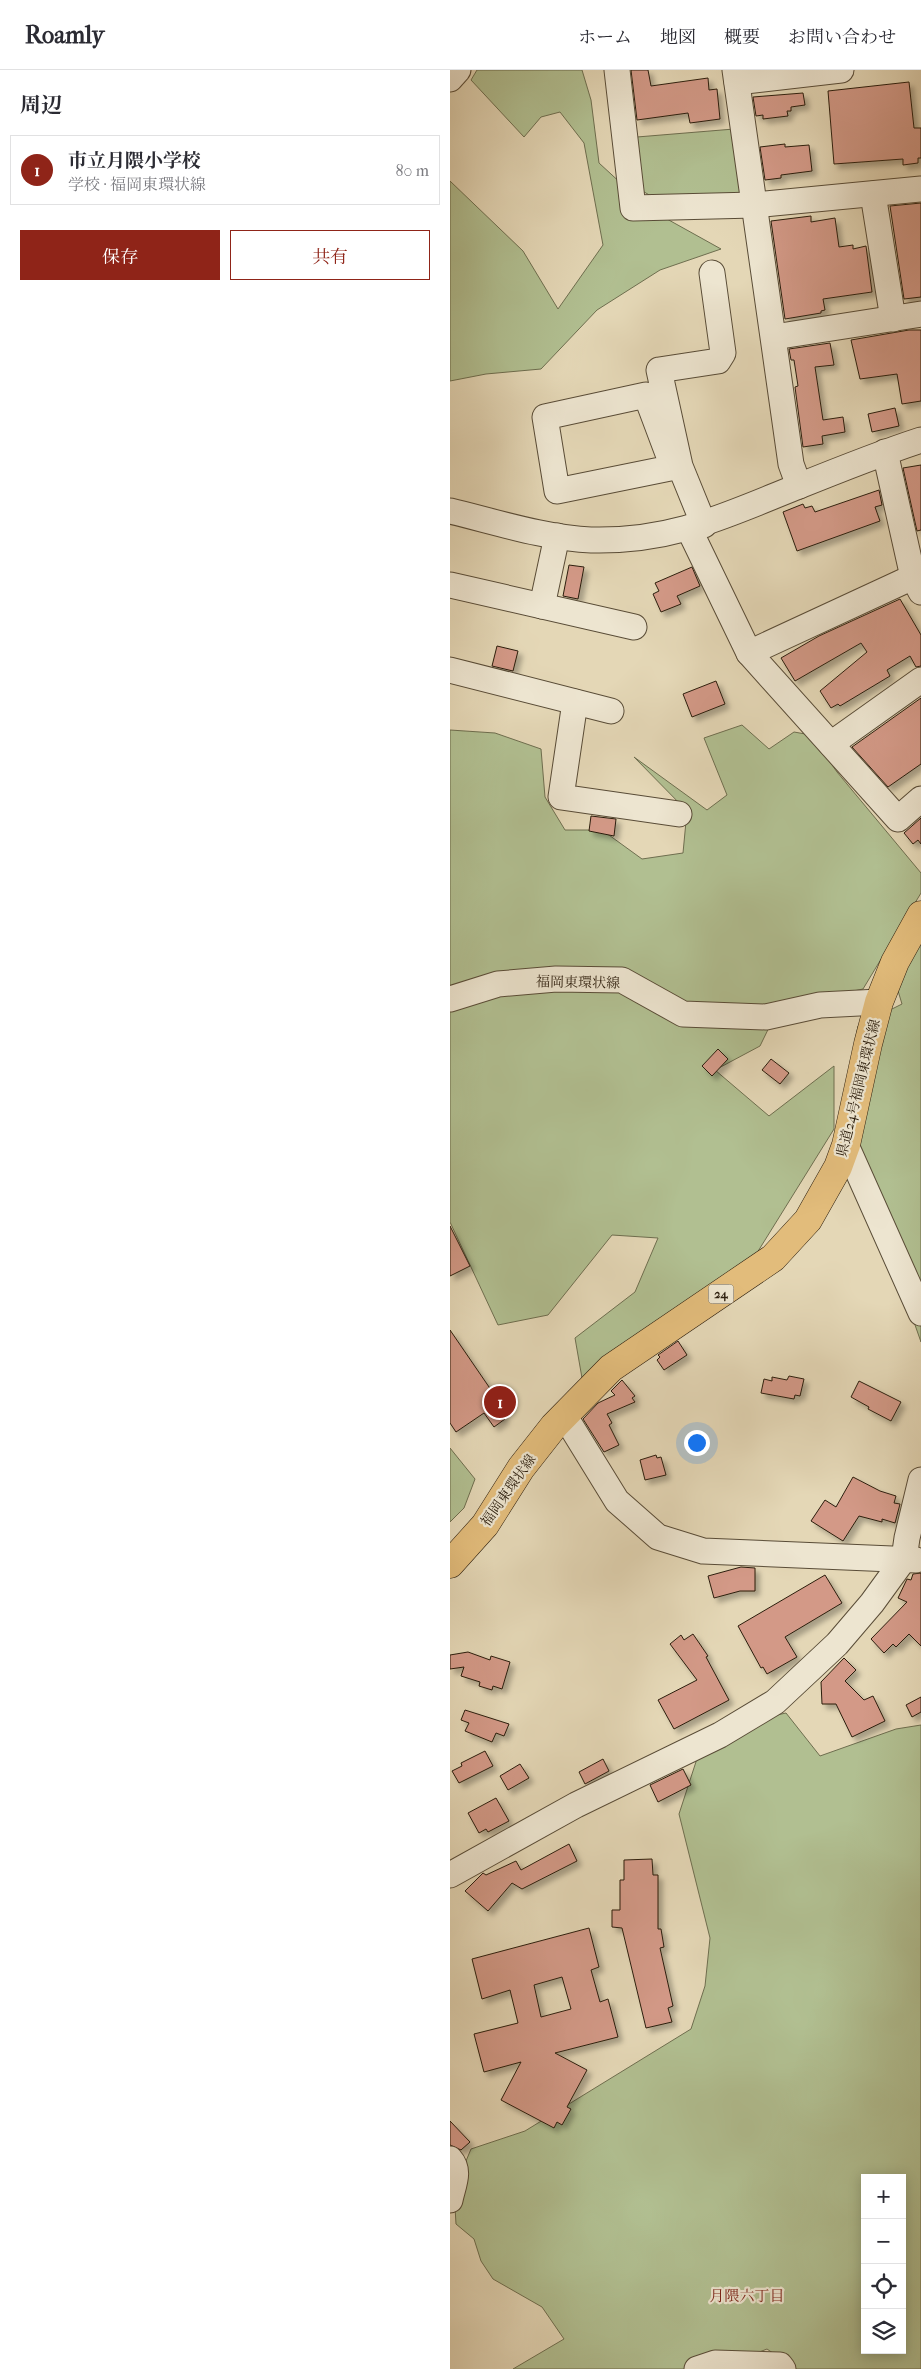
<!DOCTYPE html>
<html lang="ja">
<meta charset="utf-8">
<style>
body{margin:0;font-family:"IM FELL French Canon","Noto Serif JP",serif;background:#f7f7f7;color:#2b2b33}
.controls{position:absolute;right:15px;bottom:15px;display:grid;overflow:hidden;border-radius:0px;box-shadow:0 2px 12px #0003}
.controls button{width:45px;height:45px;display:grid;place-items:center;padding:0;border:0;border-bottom:1px solid #e1e1e2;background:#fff;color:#2b2b33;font:25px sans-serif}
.you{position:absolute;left:246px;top:1372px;width:18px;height:18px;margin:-12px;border:4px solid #fff;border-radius:50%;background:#1a73e8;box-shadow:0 0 0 8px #1a73e833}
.badge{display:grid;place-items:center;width:32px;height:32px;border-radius:50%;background:#8f2418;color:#fff;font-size:16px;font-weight:700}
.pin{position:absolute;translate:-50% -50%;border:2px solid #fff;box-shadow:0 1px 5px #0006}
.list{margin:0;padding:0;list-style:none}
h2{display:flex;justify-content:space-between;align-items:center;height:65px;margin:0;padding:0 20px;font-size:21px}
h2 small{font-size:16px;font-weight:400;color:#7c7c81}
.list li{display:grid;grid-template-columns:32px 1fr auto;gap:15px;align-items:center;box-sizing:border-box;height:70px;margin:0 10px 10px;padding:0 10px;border:1px solid #e1e1e2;border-radius:0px}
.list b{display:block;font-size:19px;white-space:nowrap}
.list p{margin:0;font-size:16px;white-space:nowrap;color:#7c7c81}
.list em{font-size:16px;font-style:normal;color:#7c7c81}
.actions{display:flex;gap:10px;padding:15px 20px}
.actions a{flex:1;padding:11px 0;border:1px solid #8f2418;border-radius:0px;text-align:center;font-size:18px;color:#8f2418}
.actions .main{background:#8f2418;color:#fff}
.icon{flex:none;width:28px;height:28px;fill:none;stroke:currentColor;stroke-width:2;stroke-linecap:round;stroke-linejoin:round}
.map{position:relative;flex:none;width:471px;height:2299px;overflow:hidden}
header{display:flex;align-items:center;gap:30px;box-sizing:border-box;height:70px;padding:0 25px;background:#fff;border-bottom:1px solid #e1e1e2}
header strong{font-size:24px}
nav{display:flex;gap:28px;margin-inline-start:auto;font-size:18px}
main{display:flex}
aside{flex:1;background:#fff}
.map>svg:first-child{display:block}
.green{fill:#b1bf91;stroke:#6e6e4f;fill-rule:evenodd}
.building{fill:#d39987;stroke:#2b1d0d;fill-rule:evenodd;filter:url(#shadow)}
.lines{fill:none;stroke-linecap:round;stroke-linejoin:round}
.minor-casing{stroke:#594c37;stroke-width:27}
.major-casing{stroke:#2b1d0d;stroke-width:29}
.minor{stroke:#ede5d0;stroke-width:25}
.major{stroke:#e2bc7b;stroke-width:28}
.labels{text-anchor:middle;stroke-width:4.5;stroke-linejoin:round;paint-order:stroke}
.shield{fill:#ede5d0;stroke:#655948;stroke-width:1}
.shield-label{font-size:12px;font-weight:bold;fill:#2b1d0d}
.street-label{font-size:14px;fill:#2b1d0d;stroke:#ede5d0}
.neighbourhood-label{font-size:15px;fill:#7a1f14;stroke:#ede5d0}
</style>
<header>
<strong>Roamly</strong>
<nav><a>ホーム</a><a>地図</a><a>概要</a><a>お問い合わせ</a></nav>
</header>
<main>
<aside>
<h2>周辺<small></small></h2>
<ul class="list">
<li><span class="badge">1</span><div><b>市立月隈小学校</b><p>学校 · 福岡東環状線</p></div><em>80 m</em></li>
</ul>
<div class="actions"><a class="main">保存</a><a>共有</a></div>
</aside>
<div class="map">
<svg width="471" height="2299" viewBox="0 0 471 2299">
<defs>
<filter id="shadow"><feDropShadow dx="4.5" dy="4.5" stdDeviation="2.5" flood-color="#0004"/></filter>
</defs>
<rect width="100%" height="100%" fill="#e4d7b6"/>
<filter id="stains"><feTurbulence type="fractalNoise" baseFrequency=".004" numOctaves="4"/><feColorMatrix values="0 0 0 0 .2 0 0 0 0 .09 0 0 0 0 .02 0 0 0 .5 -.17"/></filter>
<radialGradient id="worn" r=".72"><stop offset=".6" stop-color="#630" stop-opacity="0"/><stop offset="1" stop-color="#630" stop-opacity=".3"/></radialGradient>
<g class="green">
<polygon points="27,0 132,0 141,30 149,93 199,139 271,179 210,200 147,240 91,299 36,304 0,311 0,111 73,181 108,239 153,175 134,73 110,42 91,47 74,67 21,10"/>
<polygon points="284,59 293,127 208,130 189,119 187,67"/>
<polygon points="292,655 319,679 344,662 361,665 387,702 471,803 471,823 413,919 329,937 310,976 265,1000 319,1046 384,996 384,1059 297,1199 132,1308 125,1268 185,1222 208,1168 162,1165 98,1245 48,1255 0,1152 0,660 45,663 91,679 95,727 115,760 152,760 192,789 233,783 237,741 184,687 257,740 277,725 254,668"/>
<polygon points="471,849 471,1272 391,1044 408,956 452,934 439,891"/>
<polygon points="0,1378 25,1409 14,1438 0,1452"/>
<path d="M 336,1643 L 370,1686 L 446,1659 L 471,1655 L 471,2299 L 346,2299 L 317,2279 L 266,2299 L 63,2299 L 114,2269 L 92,2237 L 43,2209 L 31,2191 L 24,2169 L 6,2154 L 4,2120 L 21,2079 L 75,2061 L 241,1959 L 255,1916 L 260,1868 L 229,1744 L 256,1661 ZM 415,2108 L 452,2108 L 452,2280 L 415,2280 Z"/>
</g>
<g class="building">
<polygon points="181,0 198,0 201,16 258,8 259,20 267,19 270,49 240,53 238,43 187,50"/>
<polygon points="459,12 464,58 471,58 471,88 468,88 468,93 453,95 453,89 384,94 378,21"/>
<polygon points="353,23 355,35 341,37 341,41 337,41 338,46 313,49 313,45 306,46 303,27"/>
<polygon points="335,74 335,77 359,75 362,101 331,105 331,108 315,110 310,77"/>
<polygon points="471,133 471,227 454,229 440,136"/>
<polygon points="361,146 361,152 385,148 389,177 403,175 403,179 416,176 422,222 373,229 375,240 371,241 371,243 335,249 321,151"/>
<polygon points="459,260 471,260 471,331 452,334 447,304 410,309 401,270"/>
<polygon points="380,273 384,295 365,297 373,350 393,347 395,362 372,366 373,374 353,377 345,317 348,316 344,290 341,290 339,279"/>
<polygon points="445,338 449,356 422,362 418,344"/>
<polygon points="471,395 471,460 467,461 453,398"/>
<polygon points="429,420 432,435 425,437 430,451 347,481 333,442 353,434 355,438 362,436 365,442"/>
<polygon points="119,495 134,497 128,529 113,526"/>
<polygon points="242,497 250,516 227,526 231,534 211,542 203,524 209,521 205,513"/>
<polygon points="450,529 471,565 471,596 466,597 460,586 437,600 440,606 390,636 388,634 381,638 370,621 417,582 411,573 345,611 331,588 369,566"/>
<polygon points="47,576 68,581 63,601 42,596"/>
<polygon points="266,611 275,634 242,647 233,624"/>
<polygon points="471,628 471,694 438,717 402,677"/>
<polygon points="141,746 166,749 164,766 139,761"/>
<polygon points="471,748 471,774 468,770 463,774 454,763"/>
<polygon points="268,979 278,989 262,1006 252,996"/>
<polygon points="321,989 339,1003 330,1014 312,1000"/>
<polygon points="0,1156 20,1196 0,1206"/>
<polygon points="0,1260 50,1333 48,1334 51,1339 49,1340 55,1349 44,1357 34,1343 6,1362 0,1353"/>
<polygon points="228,1271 237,1285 214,1300 207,1290 210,1287 208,1285"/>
<polygon points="339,1306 354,1309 350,1326 345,1325 344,1329 311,1323 314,1309 322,1311 322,1307 337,1310"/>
<polygon points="172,1310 185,1326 182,1328 185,1332 157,1344 162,1353 159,1355 169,1375 154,1382 133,1349 148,1333 165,1325 161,1321"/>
<polygon points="409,1311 451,1332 441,1351 418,1339 419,1337 401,1327"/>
<polygon points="206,1385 207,1388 211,1387 216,1405 195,1410 190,1390"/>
<polygon points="403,1407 430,1421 446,1426 444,1433 450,1434 445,1453 432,1449 432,1452 409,1446 393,1471 361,1451 375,1430 386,1437"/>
<polygon points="291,1497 305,1498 305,1521 290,1521 264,1528 258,1506"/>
<polygon points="471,1503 471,1576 459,1564 446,1577 443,1574 434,1583 421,1569 457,1532 448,1528 457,1509 461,1510 463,1504"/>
<polygon points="375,1505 392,1533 335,1567 347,1587 317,1604 313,1597 311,1598 288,1556"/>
<polygon points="243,1564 258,1586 256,1587 279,1630 224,1659 208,1630 247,1610 220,1574 231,1565 234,1570"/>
<polygon points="18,1582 40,1590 41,1586 60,1592 52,1619 43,1616 42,1620 29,1616 30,1612 11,1606 14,1597 0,1599 0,1585"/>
<polygon points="394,1588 406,1600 395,1611 414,1630 423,1626 435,1651 402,1667 386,1634 372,1634 371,1612"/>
<polygon points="471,1627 471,1642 462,1647 456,1635"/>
<polygon points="15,1640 59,1654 54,1666 46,1663 42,1672 15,1661 19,1653 11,1650"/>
<polygon points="35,1681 43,1696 9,1713 2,1701 12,1696 11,1693"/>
<polygon points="153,1689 159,1701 135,1714 129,1702"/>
<polygon points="70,1694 79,1708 58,1720 50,1706"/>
<polygon points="233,1699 241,1715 208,1732 200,1715"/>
<polygon points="46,1728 59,1751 38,1762 36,1759 29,1763 18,1743"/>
<polygon points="119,1774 127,1791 72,1819 62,1813 38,1841 15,1821 33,1803 36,1805 66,1791 71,1800"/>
<polygon points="202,1789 203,1805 208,1805 208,1859 211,1859 214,1877 210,1878 223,1936 218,1938 222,1952 196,1958 172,1858 162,1857 162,1840 170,1840 170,1810 174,1810 174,1790"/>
<path d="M 139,1858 L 149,1897 L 141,1900 L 150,1932 L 158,1929 L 168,1967 L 105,1983 L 137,2000 L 117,2037 L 121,2039 L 112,2055 L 107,2052 L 104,2058 L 51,2030 L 71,1992 L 34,2002 L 24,1964 L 68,1953 L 60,1920 L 32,1929 L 22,1889 ZM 112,1907 L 121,1939 L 91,1947 L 84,1915 Z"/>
<polygon points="0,2051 20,2072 11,2080 0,2075"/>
</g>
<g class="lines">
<g class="minor-casing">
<g id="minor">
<polyline points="167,0 183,138 304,135 471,119"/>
<polyline points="285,0 341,394 349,416"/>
<polyline points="0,9 8,0"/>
<polyline points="287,12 391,0"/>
<polyline points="423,124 443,249"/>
<polyline points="324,267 471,244"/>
<polyline points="435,382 463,507 471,522"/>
<path d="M 0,441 C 42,451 99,469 141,470 C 221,472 272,447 344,418 C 386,401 428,384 471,370"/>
<polyline points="254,455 230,396 220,389 196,325 95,347 107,421 230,396 209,300 268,291 273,283 262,203"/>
<polyline points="239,459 299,583 448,749 471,729"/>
<polyline points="0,515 184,557"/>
<polyline points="92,536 107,466"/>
<polyline points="299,583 463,507"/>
<polyline points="0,600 161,641"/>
<polyline points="125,632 111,727 229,744"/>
<polyline points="381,674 471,610"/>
<polyline points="0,929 48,914 106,909 172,910 233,944 316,947 370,935 429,932"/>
<polyline points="396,1075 471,1243"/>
<polyline points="114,1345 167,1431 208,1467 253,1481 466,1490"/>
<polyline points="0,1805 126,1735 270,1665 325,1632 387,1574 422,1533 454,1489 457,1468 471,1410"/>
<path d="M 0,2089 C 11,2101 3,2115 0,2130"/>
<polyline points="247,2299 265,2293 330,2295 333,2299"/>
</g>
</g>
<g class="major-casing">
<polyline id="major" points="0,1494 35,1455 71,1398 104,1356 161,1298 323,1188 358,1150 388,1097 396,1075 418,974 429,932 445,892 471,845"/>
</g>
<use href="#minor" class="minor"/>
<use href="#major" class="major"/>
</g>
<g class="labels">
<rect class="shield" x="258.5" y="1214.5" width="25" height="19" rx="4"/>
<g class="shield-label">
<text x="271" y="1228">24</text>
</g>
<g class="street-label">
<text transform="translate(128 912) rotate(1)" y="5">福岡東環状線</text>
<text transform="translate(408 1018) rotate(-76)" y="5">県道24号福岡東環状線</text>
<text transform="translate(58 1420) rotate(-55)" y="5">福岡東環状線</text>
</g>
<g class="neighbourhood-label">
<text x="297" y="2231">月隈六丁目</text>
</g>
</g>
<rect width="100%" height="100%" filter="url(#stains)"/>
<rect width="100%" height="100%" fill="url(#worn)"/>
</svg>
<div class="controls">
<button>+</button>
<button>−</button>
<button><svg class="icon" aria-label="locate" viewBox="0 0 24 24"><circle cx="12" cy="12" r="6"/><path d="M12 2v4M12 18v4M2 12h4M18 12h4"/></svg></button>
<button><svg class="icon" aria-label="layers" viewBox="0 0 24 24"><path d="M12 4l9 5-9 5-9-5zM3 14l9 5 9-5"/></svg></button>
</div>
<div class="you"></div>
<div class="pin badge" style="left:50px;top:1332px">1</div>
</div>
</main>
